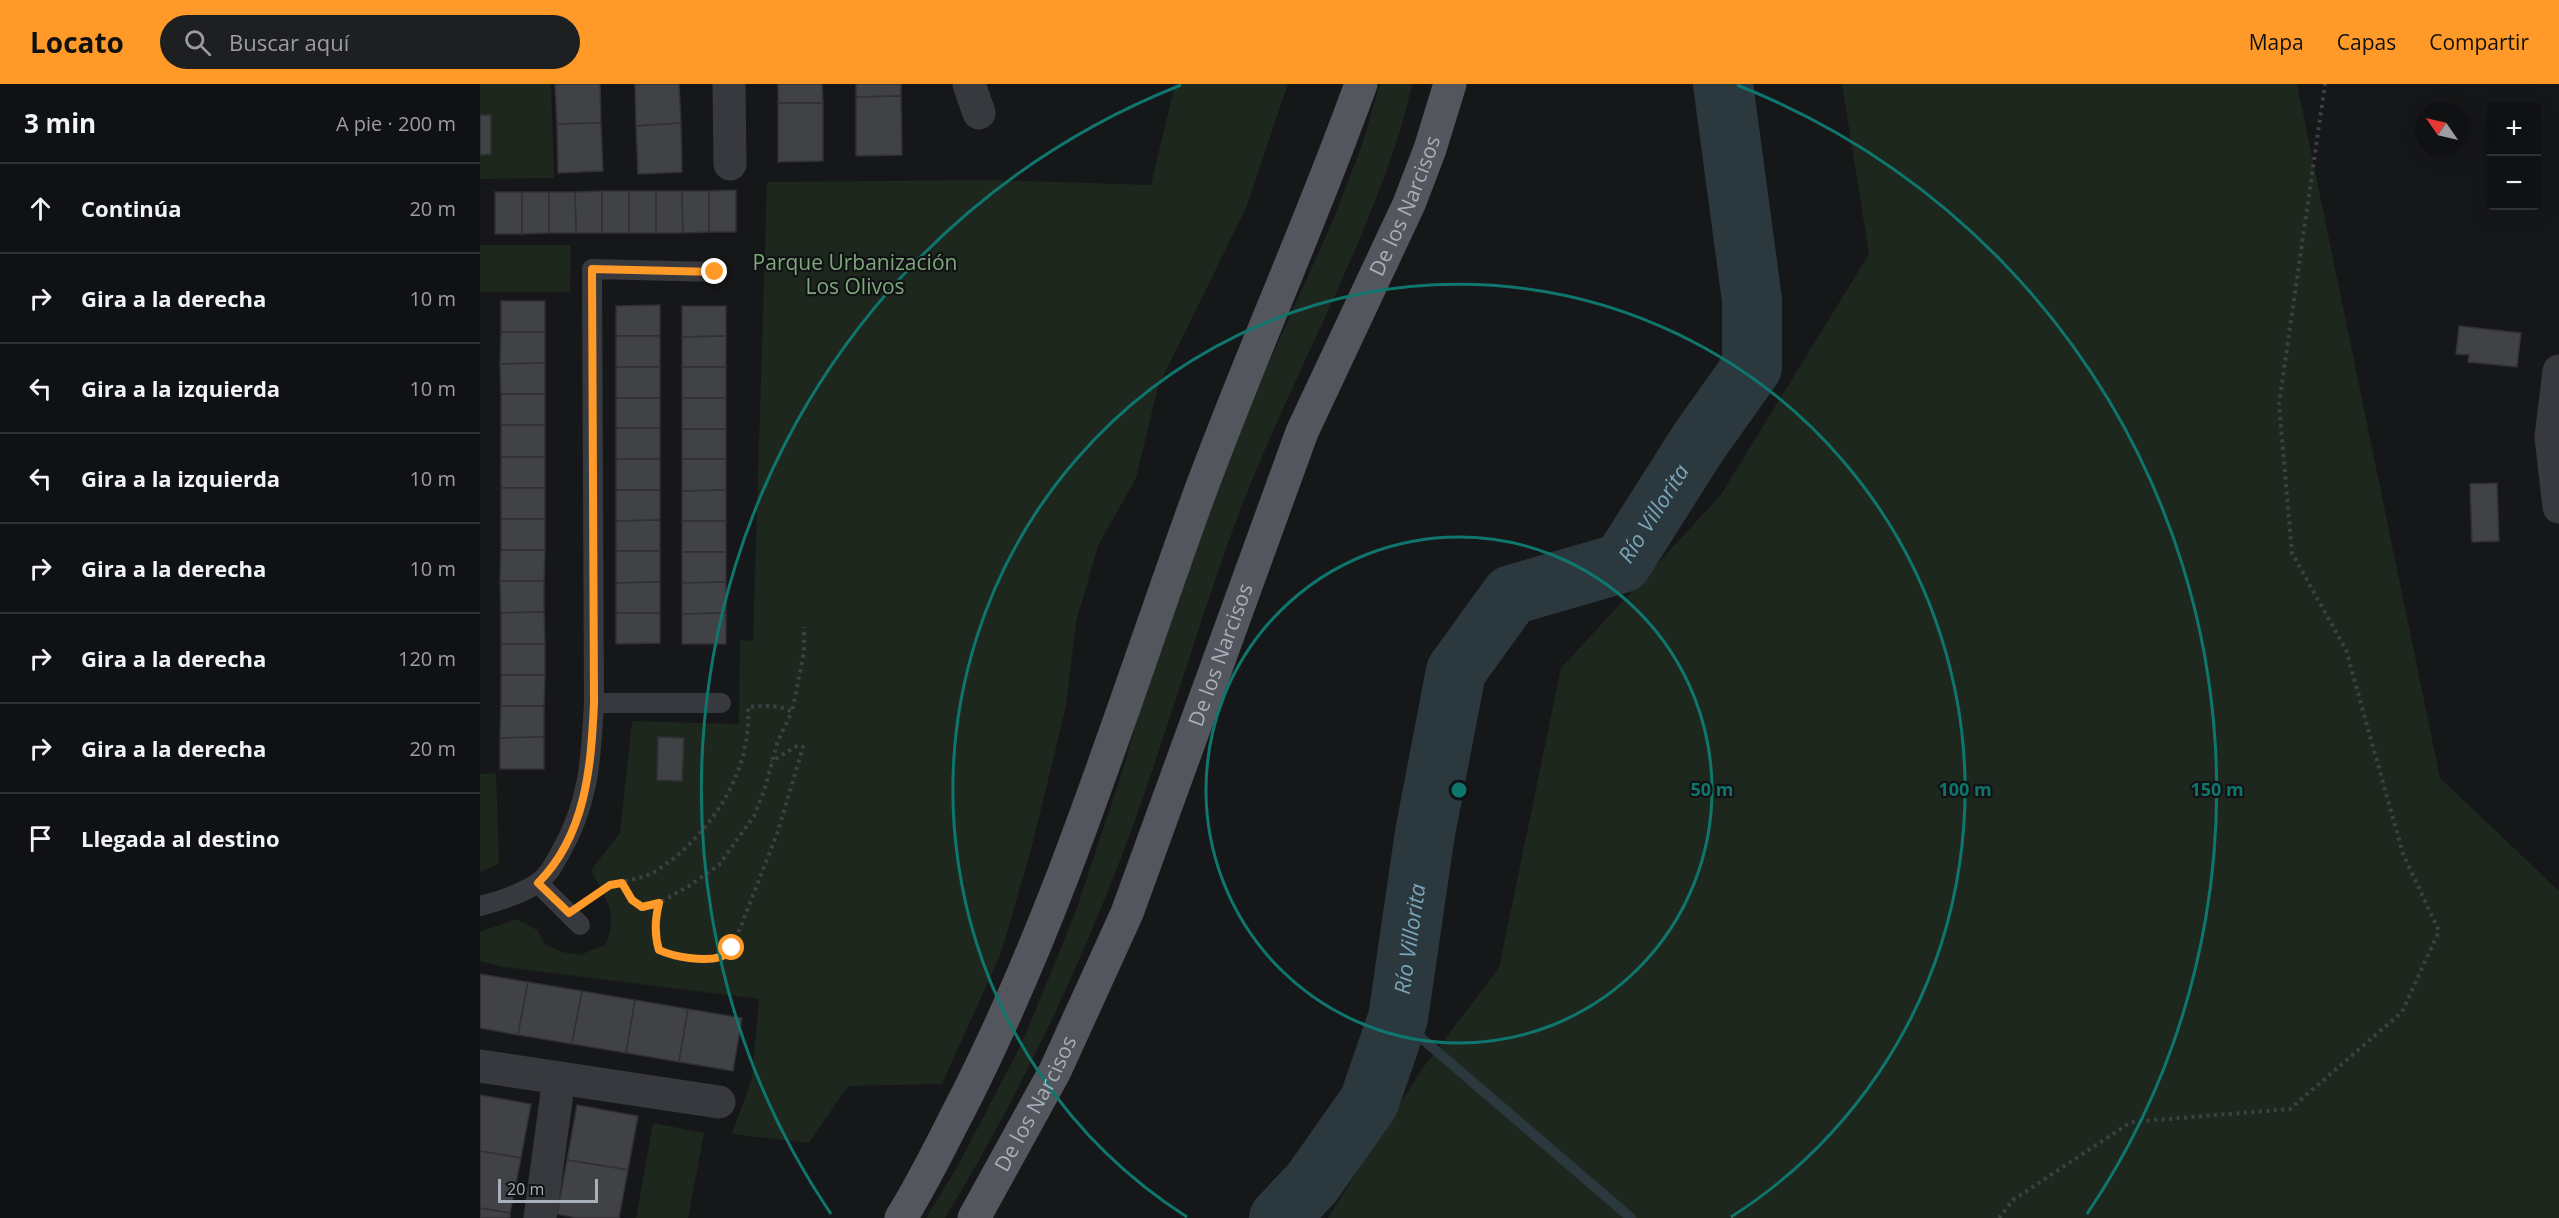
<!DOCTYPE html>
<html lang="es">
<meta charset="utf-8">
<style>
body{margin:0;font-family:"Open Sans",sans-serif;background:#1e1f21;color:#f1f3f6}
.controls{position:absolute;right:18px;top:18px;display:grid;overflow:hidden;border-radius:6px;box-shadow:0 6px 24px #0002}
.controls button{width:54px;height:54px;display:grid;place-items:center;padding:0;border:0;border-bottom:2px solid #303133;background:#101113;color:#f1f3f6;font:30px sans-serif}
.compass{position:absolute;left:1935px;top:18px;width:54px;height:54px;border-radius:50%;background:#101113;box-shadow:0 6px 24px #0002;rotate:304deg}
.scale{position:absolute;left:18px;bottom:15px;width:100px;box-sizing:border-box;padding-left:6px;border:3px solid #a7afba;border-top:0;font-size:16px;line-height:21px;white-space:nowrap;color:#a7afba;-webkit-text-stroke:4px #111214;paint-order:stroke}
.stop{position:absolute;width:18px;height:18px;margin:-14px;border:4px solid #ff9a28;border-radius:50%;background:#fff}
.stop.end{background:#ff9a28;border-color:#fff;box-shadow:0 2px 6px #0008}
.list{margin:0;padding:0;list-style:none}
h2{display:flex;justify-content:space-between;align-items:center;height:78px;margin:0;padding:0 24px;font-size:26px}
h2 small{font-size:20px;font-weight:400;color:#9c9da0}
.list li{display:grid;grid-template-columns:39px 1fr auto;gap:18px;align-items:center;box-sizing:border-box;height:90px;padding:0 24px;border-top:2px solid #303133}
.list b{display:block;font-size:22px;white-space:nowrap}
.list em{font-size:20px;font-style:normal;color:#9c9da0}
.icon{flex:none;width:33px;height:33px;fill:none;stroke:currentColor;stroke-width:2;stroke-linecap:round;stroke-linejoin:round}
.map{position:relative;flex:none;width:2079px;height:1134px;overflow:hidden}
header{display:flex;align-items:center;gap:36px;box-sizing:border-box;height:84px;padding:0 30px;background:#ff9a28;color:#111}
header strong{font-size:28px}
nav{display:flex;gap:33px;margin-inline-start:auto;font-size:21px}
.search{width:420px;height:54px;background:#1e1f21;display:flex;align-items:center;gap:15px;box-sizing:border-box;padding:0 21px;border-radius:33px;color:#9c9da0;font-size:22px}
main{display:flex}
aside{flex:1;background:#101113}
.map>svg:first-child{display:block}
.green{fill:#1e271e}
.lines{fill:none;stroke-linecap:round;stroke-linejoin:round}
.stream{stroke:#2b383e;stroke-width:10}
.river{stroke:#2b383e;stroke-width:60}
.building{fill:#404246;stroke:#303135;stroke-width:1.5}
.path{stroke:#3d4045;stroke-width:4;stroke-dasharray:3 4.5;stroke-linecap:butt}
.lane{stroke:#37393e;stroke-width:20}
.street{stroke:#37393e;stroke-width:33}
.primary{stroke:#53565d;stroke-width:33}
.route{stroke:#ff9a28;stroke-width:8}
.ring{fill:none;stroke:#0f766e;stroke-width:3}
.labels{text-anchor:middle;stroke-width:4.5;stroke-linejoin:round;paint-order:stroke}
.street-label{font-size:21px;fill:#a7afba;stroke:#111214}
.park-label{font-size:21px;fill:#7fa77c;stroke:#111214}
.water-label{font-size:22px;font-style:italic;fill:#7aa4b8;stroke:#111214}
.centre{fill:#0f766e;stroke:#111214;stroke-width:3}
.ring-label{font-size:18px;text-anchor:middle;font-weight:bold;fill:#0f766e;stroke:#111214;stroke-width:4.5;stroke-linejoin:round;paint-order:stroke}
</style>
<header>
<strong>Locato</strong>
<div class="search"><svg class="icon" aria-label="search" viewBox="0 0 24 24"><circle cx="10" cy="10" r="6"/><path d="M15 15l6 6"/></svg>Buscar aquí</div>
<nav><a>Mapa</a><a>Capas</a><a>Compartir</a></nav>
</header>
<main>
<aside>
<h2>3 min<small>A pie · 200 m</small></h2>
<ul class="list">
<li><svg class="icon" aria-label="ahead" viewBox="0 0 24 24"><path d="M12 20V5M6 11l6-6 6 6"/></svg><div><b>Continúa</b></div><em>20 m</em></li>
<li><svg class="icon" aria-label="right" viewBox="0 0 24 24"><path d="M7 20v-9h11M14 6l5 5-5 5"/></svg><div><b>Gira a la derecha</b></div><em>10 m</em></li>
<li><svg class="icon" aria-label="left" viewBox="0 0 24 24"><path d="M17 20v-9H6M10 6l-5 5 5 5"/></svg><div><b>Gira a la izquierda</b></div><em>10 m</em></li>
<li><svg class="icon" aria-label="left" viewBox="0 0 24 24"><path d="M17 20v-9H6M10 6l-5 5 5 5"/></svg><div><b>Gira a la izquierda</b></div><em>10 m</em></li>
<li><svg class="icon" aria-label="right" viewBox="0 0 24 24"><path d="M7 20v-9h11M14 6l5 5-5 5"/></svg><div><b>Gira a la derecha</b></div><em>10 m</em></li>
<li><svg class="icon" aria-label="right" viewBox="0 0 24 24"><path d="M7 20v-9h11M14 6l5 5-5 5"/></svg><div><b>Gira a la derecha</b></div><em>120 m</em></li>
<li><svg class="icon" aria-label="right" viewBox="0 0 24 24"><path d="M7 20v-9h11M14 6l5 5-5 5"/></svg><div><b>Gira a la derecha</b></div><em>20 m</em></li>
<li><svg class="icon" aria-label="arrive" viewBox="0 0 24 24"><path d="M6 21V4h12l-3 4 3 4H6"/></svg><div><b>Llegada al destino</b></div></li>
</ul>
</aside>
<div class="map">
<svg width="2079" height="1134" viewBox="0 0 2079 1134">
<rect width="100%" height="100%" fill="#161719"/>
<g class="green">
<polygon points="0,0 71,0 74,94 0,95"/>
<path d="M 695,0 L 808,0 L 766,124 L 678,303 L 656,394 L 618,462 L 596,538 L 586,622 L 551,766 L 521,869 L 462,1000 L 368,1002 L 329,1059 L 252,1050 L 272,994 L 279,915 L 24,883 L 0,877 L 0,848 L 36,835 L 57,846 L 65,860 L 82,868 L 100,871 L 125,861 C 140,829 125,815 111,786 L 140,749 L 152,637 L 259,640 L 260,556 L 273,557 L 287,98 L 508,96 L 671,101 Z"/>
<path d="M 900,0 L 932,0 C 921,53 901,103 881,152 C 842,245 795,335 759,429 C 721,531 691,636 654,739 C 604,876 541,1009 465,1134 L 446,1134 L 476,1085 L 542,959 L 579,869 L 597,824 L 645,679 L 670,587 L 733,410 L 785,288 L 854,134 L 882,61 Z"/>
<polygon points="1362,0 1817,0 1960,694 2079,807 2079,1134 848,1134 942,985 1019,884 1081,584 1240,412 1389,170"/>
<polygon points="0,161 91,161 90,208 0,208"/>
<polygon points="16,689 19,780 0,788 0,690"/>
<polygon points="173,1039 224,1049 208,1134 156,1134"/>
</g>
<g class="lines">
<polyline class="stream" points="918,934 1151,1134"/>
<path class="river" id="s1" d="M 799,1134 L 832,1099 L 889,1018 L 918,934 L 945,749 L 976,587 L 1031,511 L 1142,479 L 1218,359 L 1272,283 L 1272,216 L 1243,0"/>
</g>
<g class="building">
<polygon points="75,0 120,0 121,39 77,40"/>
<polygon points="155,0 199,0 201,39 156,42"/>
<polygon points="298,0 342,0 343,19 298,19"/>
<polygon points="376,0 421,0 421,12 376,13"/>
<polygon points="421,12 422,71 376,72 376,13"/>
<polygon points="298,19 343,19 343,77 298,78"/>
<polygon points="0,31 11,31 11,70 0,71"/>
<polygon points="121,39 123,87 78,89 77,40"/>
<polygon points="201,39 202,88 158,90 156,42"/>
<polygon points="256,106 256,148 229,148 229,107"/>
<polygon points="122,107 122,149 96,149 95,108"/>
<rect x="122" y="107" width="27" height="42"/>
<rect x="149" y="107" width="27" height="42"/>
<polygon points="176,107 202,107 203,149 176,149"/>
<polygon points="202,107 229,107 229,148 203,149"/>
<rect x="15" y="108" width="27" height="42"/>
<polygon points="42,108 69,108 69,149 42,150"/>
<polygon points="69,108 95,108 96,149 69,149"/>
<rect x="21" y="217" width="44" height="31"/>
<polygon points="180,221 180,252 136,252 136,222"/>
<polygon points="202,222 246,222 246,252 202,253"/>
<polygon points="1979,242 2041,249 2037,283 1988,278 1989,271 1976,270"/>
<polygon points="21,248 65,248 65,279 20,280"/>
<rect x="136" y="252" width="44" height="31"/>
<polygon points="246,252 246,283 202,283 202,253"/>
<polygon points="65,279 65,310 21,310 20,280"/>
<rect x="136" y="283" width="44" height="31"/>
<rect x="202" y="283" width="44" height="31"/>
<rect x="21" y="310" width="44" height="31"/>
<rect x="136" y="314" width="44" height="30"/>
<rect x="202" y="314" width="44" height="31"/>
<rect x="21" y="341" width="44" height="32"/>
<rect x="136" y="344" width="44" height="31"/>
<rect x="202" y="345" width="44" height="30"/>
<rect x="21" y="373" width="44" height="31"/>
<rect x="136" y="375" width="44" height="31"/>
<polygon points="202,375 246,375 246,406 202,407"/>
<polygon points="2017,399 2019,457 1992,458 1990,400"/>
<rect x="21" y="404" width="44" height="31"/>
<polygon points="136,406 180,406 180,436 136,437"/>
<polygon points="246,406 246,437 202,437 202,407"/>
<rect x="21" y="435" width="44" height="31"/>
<polygon points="180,436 180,467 136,467 136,437"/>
<rect x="202" y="437" width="44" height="31"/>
<polygon points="21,466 65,466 64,497 20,497"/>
<polygon points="136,467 180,467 180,498 136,499"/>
<polygon points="202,468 246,468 246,498 202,499"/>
<polygon points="20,497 64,497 64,528 21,529"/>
<polygon points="180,498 180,529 136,529 136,499"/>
<polygon points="246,498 246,529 202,530 202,499"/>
<polygon points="64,528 65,560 21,560 21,529"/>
<polygon points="136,529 180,529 180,559 136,560"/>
<polygon points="246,529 246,560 202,560 202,530"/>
<rect x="21" y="560" width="44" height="31"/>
<polygon points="21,591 65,591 64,622 21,622"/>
<polygon points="21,622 64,622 64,653 20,654"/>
<polygon points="64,653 64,685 20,685 20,654"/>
<polygon points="178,653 204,654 202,697 177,696"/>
<polygon points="0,890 48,898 38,951 0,944"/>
<polygon points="48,898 102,907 92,960 38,951"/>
<polygon points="102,907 155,916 146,969 92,960"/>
<polygon points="155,916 208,925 199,978 146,969"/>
<polygon points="208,925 262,934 253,987 199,978"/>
<polygon points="0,1011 51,1020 41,1074 0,1067"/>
<polygon points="97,1021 158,1032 148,1086 87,1076"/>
<polygon points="0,1067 41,1074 30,1129 0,1124"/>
<polygon points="87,1076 148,1086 139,1134 97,1134 77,1130"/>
<polygon points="0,1124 30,1129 30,1134 0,1134"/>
</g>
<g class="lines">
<g class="path">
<polyline points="142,799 152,816 162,823 179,819 209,802 239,781 274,732 285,704 298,656 312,628"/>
<path d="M 112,814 C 117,810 124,803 131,801 C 147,795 163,796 179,785 C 231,750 272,688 268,623 C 284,622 298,620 312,628 L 324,568 L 324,543"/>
<path d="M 179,819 C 175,835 174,850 179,866 C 194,873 224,878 240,873 C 244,872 248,867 252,865 L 298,747 L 323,663 L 318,661 L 291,678"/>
<polyline points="1519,1134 1533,1116 1651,1038 1810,1025 1922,928 1959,847 1923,770 1866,566 1812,469 1799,320 1845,0"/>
</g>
<g class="lane">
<polyline points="114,619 241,619"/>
<polyline points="58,799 100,841"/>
<path d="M 0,822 C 19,817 39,811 56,800 C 67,793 73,782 79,771 C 109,720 111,677 114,619 L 112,185 L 235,188"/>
</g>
<g class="street">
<polyline points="249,0 250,80"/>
<polyline points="489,0 499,29"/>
<polyline points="2079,287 2071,353 2079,423"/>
<polyline points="0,982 239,1018"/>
<polyline points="60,1134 79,994"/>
</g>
<g class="primary">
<path d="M 421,1134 C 446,1094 466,1051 488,1009 C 582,821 641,627 712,430 C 764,285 829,145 881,0"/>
<path id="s2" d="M 494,1134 L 575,987 L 647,829 L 822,348 L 929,120 L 950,65 L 970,0"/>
</g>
</g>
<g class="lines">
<path class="route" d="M 235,188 L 112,185 L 114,619 C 111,683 106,751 58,799 L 89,829 L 130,801 L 142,799 L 152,816 L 162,823 L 179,819 C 175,835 174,850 179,866 C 194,873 224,878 240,873 C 244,872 248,867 252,864"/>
</g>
<g class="ring">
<circle cx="979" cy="706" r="253"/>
<path d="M707 1133A506 506 0 1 1 1251 1133"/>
<path d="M351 1130A758 758 0 0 1 701 1M1257 1A758 758 0 0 1 1607 1130"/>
</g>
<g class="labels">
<g class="street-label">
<text dy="7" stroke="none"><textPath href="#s2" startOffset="1102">De los Narcisos</textPath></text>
<text dy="7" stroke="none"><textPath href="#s2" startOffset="616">De los Narcisos</textPath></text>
<text dy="7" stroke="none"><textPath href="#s2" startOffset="130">De los Narcisos</textPath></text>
</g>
<g class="park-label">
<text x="375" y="186">Parque Urbanización<tspan x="375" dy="24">Los Olivos</tspan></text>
</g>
<g class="water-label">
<text dy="8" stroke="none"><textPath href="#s1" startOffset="856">Río Villorita</textPath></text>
<text dy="8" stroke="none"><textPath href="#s1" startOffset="316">Río Villorita</textPath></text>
</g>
</g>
<circle cx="979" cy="706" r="9" class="centre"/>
<g class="ring-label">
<text x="1232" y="712">50 m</text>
<text x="1485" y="712">100 m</text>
<text x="1737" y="712">150 m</text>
</g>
</svg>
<div class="controls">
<button>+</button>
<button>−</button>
</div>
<svg class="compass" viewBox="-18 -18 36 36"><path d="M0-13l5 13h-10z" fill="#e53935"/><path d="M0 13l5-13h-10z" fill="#9c9da0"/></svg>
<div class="scale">20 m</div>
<div class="stop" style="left:252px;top:864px"></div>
<div class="stop end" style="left:235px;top:188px"></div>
</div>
</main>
